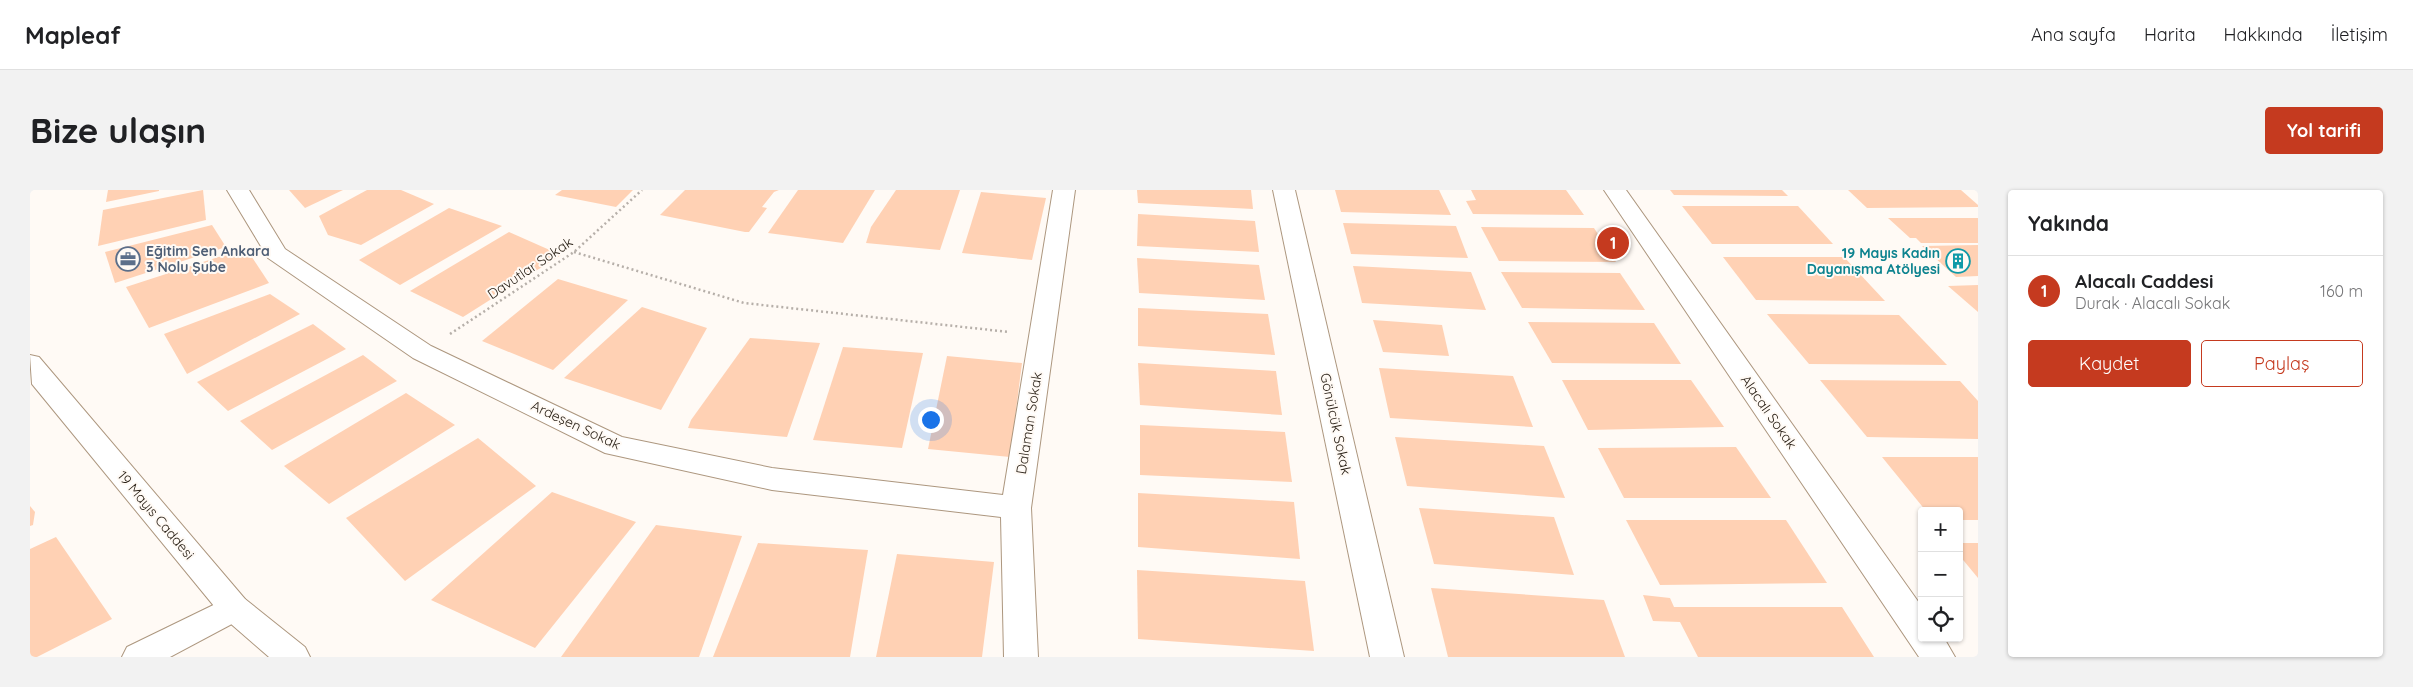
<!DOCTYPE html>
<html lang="tr">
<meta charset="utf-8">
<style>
body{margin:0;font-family:Quicksand,sans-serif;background:#f2f2f2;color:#202124}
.controls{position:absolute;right:15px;bottom:15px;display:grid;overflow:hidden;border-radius:5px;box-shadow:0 1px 4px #0004}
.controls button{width:45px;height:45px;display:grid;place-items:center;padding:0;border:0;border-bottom:1px solid #e0e0e0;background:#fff;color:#202124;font:25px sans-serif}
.you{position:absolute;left:900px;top:229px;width:18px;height:18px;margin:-12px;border:4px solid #fff;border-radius:50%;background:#1a73e8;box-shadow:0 0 0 8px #1a73e833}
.badge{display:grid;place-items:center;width:32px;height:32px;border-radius:50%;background:#c53a1f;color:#fff;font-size:16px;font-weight:700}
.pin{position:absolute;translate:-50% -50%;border:2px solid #fff;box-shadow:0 1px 5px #0006}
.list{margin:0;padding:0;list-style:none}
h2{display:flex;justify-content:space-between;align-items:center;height:65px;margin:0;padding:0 20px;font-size:21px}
h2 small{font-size:16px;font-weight:400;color:#757577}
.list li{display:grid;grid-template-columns:32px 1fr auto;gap:15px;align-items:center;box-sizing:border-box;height:70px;padding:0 20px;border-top:1px solid #e0e0e0}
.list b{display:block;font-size:19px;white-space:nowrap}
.list p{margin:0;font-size:16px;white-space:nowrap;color:#757577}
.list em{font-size:16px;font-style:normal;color:#757577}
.actions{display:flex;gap:10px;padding:15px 20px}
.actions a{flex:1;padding:11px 0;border:1px solid #c53a1f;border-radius:5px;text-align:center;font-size:18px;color:#c53a1f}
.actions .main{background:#c53a1f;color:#fff}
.icon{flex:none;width:28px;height:28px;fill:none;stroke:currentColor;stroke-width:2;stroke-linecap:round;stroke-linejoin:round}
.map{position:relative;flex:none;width:1948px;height:467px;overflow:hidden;border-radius:5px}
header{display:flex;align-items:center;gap:30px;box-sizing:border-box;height:70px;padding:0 25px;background:#fff;border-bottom:1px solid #e0e0e0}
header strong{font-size:24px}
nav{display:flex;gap:28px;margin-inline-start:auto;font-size:18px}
.intro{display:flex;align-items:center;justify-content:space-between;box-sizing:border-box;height:120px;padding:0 30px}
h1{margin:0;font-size:35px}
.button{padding:12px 22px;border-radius:5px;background:#c53a1f;color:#fff;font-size:18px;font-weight:700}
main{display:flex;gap:30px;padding:0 30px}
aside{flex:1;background:#fff;border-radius:5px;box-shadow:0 1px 4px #0004}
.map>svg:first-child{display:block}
.building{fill:#ffd1b4}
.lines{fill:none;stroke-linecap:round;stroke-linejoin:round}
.street-casing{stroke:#ad977f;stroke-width:2}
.secondary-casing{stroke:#ad977f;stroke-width:2}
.path{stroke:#b6afa9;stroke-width:2.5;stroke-dasharray:2 3;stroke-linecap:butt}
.street{fill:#fff;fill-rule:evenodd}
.secondary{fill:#fff;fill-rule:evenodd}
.labels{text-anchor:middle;stroke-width:4;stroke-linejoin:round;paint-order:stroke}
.service-label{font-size:14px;font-weight:bold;fill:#4e5e75;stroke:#fffaf5;text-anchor:start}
.culture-label{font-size:14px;font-weight:bold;fill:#0d838f;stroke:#fffaf5;text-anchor:end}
.street-label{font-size:14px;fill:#2b2218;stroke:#fffaf5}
</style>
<header>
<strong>Mapleaf</strong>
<nav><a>Ana sayfa</a><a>Harita</a><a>Hakkında</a><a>İletişim</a></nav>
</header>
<div class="intro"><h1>Bize ulaşın</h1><a class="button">Yol tarifi</a></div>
<main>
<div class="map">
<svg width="1948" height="467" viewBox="0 0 1948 467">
<rect width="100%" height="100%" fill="#fffaf5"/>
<g class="building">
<polygon points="78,0 129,0 129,1 76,12"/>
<polygon points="173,0 176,30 68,56 73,20"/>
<polygon points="259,0 313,0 275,18"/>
<polygon points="337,0 371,0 404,14 331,55 298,45 289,26"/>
<polygon points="532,0 603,0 586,17 525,5"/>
<polygon points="655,0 749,0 744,2 732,17 737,18 719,42 715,42 630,25"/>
<polygon points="768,0 845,0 813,53 738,43"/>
<polygon points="866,0 930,0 910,60 836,53 841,37"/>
<polygon points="1107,0 1221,0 1223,19 1108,13"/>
<polygon points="1305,0 1409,0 1421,25 1311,22"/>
<polygon points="1441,0 1536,0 1554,25 1443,24 1436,11 1446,10"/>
<polygon points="1640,0 1752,0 1758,6 1644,5"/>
<polygon points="1818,0 1931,0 1948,15 1948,17 1837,18"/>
<polygon points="951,2 1016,8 1002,70 932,63"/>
<polygon points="1652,16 1768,16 1803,54 1682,54"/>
<polygon points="419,18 472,36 370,95 329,70"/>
<polygon points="1108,24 1225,31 1229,62 1107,56"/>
<polygon points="1858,28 1948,28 1948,53 1891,53 1886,48 1880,48"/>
<polygon points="1313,33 1426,36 1438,68 1321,64"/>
<polygon points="182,35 196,57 85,93 75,62"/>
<polygon points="1451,37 1564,38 1586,72 1469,71"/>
<polygon points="479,42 531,65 433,127 380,101"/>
<polygon points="1948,55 1948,86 1926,87 1892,56"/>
<polygon points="216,58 239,93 119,138 96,97"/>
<polygon points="1693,67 1814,67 1855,111 1726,110"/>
<polygon points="1107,68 1229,75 1235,110 1109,103"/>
<polygon points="1323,76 1441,82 1456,120 1332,113"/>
<polygon points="1471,82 1590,83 1615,120 1492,118"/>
<polygon points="528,89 598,110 523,180 452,151"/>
<polygon points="1948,95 1948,122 1918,96"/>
<polygon points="240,104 270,124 157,184 134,144"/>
<polygon points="612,117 677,138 631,220 534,188"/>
<polygon points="1108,118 1238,124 1245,165 1108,156"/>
<polygon points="1737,124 1869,125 1917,175 1779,174"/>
<polygon points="1343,130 1412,135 1419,166 1353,162"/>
<polygon points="1498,132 1624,133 1651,174 1522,173"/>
<polygon points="283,134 316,159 198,221 167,192"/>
<polygon points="720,148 790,153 757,247 658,238 661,230"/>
<polygon points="813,157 893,163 872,258 783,250"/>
<polygon points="333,165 367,191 242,260 210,231"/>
<polygon points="917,166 992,173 980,267 898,259"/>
<polygon points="1108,173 1246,181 1252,225 1110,215"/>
<polygon points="1349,178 1483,186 1503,237 1360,228"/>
<polygon points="1532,190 1661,190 1694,237 1558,240"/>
<polygon points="1790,190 1930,191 1948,211 1948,249 1837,247"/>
<polygon points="376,203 425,235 299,314 254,276"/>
<polygon points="1110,235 1255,242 1262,292 1110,285"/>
<polygon points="1365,247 1514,256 1535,308 1377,296"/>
<polygon points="448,248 506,296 375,391 316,328"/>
<polygon points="1706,257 1741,308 1594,308 1568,258"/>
<polygon points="1852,267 1948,267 1948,330 1929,330 1929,321 1896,321"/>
<polygon points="522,302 606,332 505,458 401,410"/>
<polygon points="1108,303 1264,312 1270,369 1108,357"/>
<polygon points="0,316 5,322 3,335 0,336"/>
<polygon points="1389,318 1524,327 1544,385 1404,374"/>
<polygon points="1596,330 1756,330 1797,393 1630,395"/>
<polygon points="626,335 712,346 669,467 531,467"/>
<polygon points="26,347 82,429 7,467 0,467 0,359"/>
<polygon points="728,353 838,360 820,467 683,467"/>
<polygon points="1929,353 1948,353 1948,388 1929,365"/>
<polygon points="867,364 964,372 952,467 846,467"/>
<polygon points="1107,380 1275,391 1284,461 1108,449"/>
<polygon points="1401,398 1574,410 1595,467 1418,467"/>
<polygon points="1613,405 1640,408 1644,417 1812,417 1844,467 1668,467 1650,432 1623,431"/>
</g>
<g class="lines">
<g class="street-casing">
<g id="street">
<polygon points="197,0 219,0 255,59 401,156 592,247 742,278 973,305 1023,0 1045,0 1001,318 1008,467 974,467 971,327 742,300 575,263 383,168 238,68"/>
<polygon points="1243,0 1265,0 1374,467 1340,467"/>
<polygon points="1574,0 1596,0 1892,417 1892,448 1914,448 1925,467 1889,467"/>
<polygon points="204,405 215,409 220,418 215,427 140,467 92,467 97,457"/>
</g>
</g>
<g class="secondary-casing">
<polygon id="secondary" points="0,165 9,167 215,409 275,457 280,467 239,467 193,427 2,194"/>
</g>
<g class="path">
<polyline points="544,62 714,113 979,142"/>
<polyline points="420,144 544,62 612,0"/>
</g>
<use href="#street" class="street"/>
<use href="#secondary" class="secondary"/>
</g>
<defs>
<g id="office-ring" transform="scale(1.25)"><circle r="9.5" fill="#fffaf5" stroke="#5c6f8a" stroke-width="1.5"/><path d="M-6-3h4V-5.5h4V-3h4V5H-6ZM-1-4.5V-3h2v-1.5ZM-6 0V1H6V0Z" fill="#5c6f8a"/></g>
<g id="building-ring" transform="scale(1.25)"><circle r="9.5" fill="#fffaf5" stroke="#0f9aa8" stroke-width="1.5"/><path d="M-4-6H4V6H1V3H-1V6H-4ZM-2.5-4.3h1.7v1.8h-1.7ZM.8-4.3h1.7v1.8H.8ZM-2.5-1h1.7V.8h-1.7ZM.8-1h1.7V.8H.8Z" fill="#0f9aa8"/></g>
</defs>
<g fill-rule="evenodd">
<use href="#office-ring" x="98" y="69"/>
<use href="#building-ring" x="1928" y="71"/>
</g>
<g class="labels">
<g class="service-label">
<text x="116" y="66">Eğitim Sen Ankara<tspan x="116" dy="16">3 Nolu Şube</tspan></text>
</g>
<g class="culture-label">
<text x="1910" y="68">19 Mayıs Kadın<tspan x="1910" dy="16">Dayanışma Atölyesi</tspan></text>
</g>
<g class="street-label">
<text transform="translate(500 78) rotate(-34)" y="5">Davutlar Sokak</text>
<text transform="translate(1739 222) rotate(55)" y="5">Alacalı Sokak</text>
<text transform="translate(999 233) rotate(-81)" y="5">Dalaman Sokak</text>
<text transform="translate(1306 234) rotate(78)" y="5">Gönülcük Sokak</text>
<text transform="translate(546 235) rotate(25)" y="5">Ardeşen Sokak</text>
<text transform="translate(126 325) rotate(50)" y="5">19 Mayıs Caddesi</text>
</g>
</g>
</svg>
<div class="controls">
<button>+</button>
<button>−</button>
<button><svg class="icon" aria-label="locate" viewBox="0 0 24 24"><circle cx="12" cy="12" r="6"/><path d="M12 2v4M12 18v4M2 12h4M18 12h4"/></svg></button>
</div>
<div class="you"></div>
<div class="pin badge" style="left:1583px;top:53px">1</div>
</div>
<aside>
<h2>Yakında<small></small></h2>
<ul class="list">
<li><span class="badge">1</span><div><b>Alacalı Caddesi</b><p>Durak · Alacalı Sokak</p></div><em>160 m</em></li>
</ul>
<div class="actions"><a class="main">Kaydet</a><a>Paylaş</a></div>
</aside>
</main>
